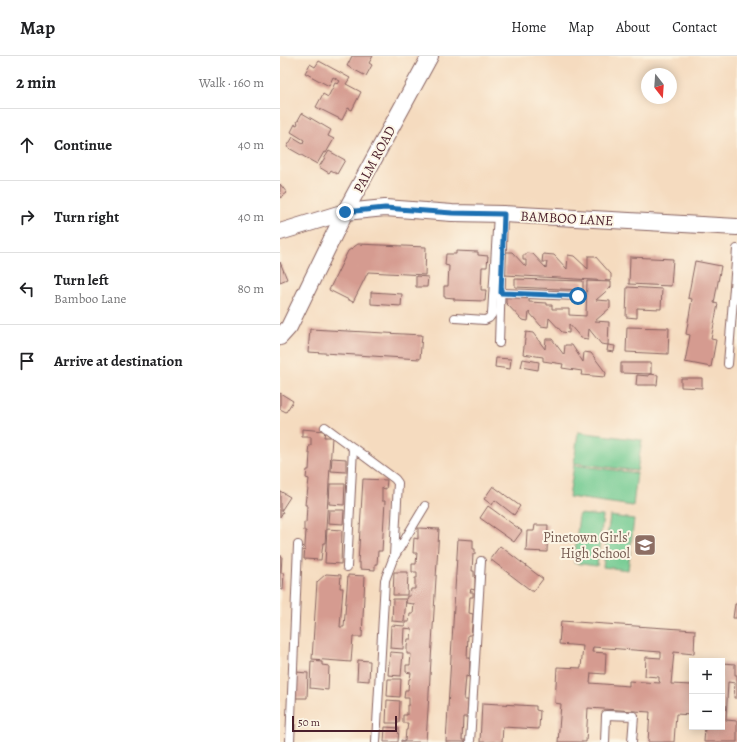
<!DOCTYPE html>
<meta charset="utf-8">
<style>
body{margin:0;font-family:Alegreya,serif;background:#f2f2f2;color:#202124}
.controls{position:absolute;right:12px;bottom:12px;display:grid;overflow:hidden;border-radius:0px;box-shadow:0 2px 10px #0003}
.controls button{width:36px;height:36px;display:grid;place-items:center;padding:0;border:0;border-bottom:1px solid #e0e0e0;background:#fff;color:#202124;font:20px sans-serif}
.compass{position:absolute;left:361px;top:12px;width:36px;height:36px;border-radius:50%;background:#fff;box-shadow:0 2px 10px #0003;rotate:163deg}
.scale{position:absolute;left:12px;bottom:10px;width:105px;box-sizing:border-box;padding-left:4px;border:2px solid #4a1f2b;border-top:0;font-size:11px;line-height:14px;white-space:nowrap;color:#4a1f2b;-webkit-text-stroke:3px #fcf5e5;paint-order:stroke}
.stop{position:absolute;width:12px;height:12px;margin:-9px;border:3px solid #1f6fb2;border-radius:50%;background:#fff}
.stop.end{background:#1f6fb2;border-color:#fff;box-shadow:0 1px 4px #0008}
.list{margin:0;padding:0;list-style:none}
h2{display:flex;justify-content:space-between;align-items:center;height:52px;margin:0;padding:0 16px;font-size:17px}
h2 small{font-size:13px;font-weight:400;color:#757577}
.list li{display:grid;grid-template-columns:26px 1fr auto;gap:12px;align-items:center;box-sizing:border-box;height:72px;padding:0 16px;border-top:1px solid #e0e0e0}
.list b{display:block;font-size:15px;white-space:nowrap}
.list p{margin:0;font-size:13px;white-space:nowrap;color:#757577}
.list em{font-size:13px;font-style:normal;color:#757577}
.icon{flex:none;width:22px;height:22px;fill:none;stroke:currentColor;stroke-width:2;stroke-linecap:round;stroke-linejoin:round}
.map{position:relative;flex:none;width:457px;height:686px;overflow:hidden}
header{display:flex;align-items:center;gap:24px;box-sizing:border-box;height:56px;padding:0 20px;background:#fff;border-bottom:1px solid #e0e0e0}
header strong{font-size:19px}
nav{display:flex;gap:22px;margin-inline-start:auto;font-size:14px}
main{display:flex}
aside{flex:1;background:#fff}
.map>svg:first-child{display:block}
.green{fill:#71ca91;stroke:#5e745e}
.building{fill:#d59b90;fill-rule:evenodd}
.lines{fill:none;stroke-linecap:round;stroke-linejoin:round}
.lane-casing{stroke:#86615f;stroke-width:10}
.street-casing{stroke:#86615f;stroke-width:18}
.lane{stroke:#fff;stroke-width:8}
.street{stroke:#fff;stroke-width:16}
.route{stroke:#1f6fb2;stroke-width:5}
.labels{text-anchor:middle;stroke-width:4;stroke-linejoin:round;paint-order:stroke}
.street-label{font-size:14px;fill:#4a1f2b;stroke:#fcf5e5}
.education-label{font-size:14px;fill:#785e54;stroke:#fcf5e5;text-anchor:end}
</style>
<header>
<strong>Map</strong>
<nav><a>Home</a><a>Map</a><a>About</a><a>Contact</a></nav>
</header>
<main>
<aside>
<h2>2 min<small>Walk · 160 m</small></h2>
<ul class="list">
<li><svg class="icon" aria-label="ahead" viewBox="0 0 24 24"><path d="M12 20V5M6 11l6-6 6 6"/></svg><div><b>Continue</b></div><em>40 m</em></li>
<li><svg class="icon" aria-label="right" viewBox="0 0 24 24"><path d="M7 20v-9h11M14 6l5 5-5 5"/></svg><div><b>Turn right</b></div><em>40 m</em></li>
<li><svg class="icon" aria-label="left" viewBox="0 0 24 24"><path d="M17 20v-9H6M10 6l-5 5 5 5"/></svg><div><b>Turn left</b><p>Bamboo Lane</p></div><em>80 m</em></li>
<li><svg class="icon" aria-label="arrive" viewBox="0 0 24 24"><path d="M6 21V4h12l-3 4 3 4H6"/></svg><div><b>Arrive at destination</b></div></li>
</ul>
</aside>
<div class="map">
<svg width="457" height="686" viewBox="0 0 457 686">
<rect width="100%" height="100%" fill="#fcf5e5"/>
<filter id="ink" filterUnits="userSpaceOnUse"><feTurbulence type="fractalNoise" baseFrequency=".025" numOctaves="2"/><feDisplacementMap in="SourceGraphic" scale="8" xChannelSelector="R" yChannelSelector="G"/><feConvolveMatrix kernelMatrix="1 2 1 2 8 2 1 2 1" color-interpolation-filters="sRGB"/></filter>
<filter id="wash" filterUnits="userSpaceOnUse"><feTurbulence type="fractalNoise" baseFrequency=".012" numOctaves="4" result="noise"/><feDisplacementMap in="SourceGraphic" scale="16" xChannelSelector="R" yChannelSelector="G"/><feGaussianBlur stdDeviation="0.9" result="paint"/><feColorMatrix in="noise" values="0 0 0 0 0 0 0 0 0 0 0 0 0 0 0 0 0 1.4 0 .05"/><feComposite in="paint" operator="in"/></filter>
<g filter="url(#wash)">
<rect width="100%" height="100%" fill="#f5dbbf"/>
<g class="green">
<polygon points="298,376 362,384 357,415 294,407"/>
<polygon points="294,409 357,417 353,450 289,441"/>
<polygon points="299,458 323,460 317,510 294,507"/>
<polygon points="330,460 354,463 348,514 323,511"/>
</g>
<g id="blocks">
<g class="building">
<polygon points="72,0 93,0 89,7 92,9 86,20 67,10"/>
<polygon points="39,5 70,22 66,28 81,36 72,54 68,52 62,64 36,51 43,38 48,41 55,27 58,28 60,25 53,21 49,30 25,17 30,8 35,11"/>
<polygon points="22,57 51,74 48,80 54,83 46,97 44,96 37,108 7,91 13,81 23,87 24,84 11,76 15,68 17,69 18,67 17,66"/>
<polygon points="49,95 65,104 57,118 51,114 49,117 39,111"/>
<polygon points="0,128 7,137 0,142"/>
<polygon points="78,188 146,191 145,219 88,216 73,246 49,234 68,195"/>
<polygon points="176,195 198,196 198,199 208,200 207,211 202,211 201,234 206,234 205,245 174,244 174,242 164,241 164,230 168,230 169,210 165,209 166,198 176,198"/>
<polygon points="226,196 232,196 246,211 246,204 243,204 243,199 246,199 246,197 253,198 266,212 267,206 262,206 263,198 274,199 287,213 288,199 294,200 308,213 308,200 315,200 331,218 331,225 225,219"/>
<polygon points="350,201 393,203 391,230 349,228"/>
<polygon points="415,205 441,210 434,247 438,248 431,283 436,284 431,311 405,306 410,279 406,278 412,243 408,242"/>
<polygon points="0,206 7,223 0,226"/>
<polygon points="136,220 148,221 147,231 136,231"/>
<polygon points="235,223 303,225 303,234 235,231"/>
<polygon points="307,225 331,226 331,231 316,244 330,245 330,252 315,265 329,266 328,289 321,288 309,273 308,283 301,282 289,268 289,277 282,276 269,262 268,271 261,270 249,256 248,265 242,264 226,247 226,240 249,241 249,246 267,247 267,249 272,249 272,253 289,253 289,259 306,260"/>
<polygon points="347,231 382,233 381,253 357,252 357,262 346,261"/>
<polygon points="91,236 122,238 121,250 91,248"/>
<polygon points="347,271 389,272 388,298 346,296"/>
<polygon points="30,273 142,279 140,303 28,296"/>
<polygon points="246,276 253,277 265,293 266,283 272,283 284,299 285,289 292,289 303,306 304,296 311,297 326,317 325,321 301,319 302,315 282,312 283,308 263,305 263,301 243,298"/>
<polygon points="328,289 335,290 334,296 327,295"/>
<polygon points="216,302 231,303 230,313 215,311"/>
<polygon points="243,303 259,306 258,314 241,311"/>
<polygon points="341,307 371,307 371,318 341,317"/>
<polygon points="369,318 378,319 377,329 356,329 357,319 369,320"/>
<polygon points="401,322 422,322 422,332 401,331"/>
<polygon points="0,337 13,345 6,356 0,353"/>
<polygon points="22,373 45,375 44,381 52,381 45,487 43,487 41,504 24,503 26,475 24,475 24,466 26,467 27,449 25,449 26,440 27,440 29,423 26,422 27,414 29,414 30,397 28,397 29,389 31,389 31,381 22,381"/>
<polygon points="52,402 66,403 66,416 51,415"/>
<polygon points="83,423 107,424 106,433 102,432 102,445 105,445 102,495 98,495 97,508 95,508 95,514 80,513 80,507 78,507"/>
<polygon points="50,428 65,428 64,449 49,448"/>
<polygon points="213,430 240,450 234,459 215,444 212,449 204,443"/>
<polygon points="0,435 10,441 1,455 3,456 0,461"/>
<polygon points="208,450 242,475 234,486 200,462"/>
<polygon points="49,454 64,454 63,468 48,467"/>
<polygon points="255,469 268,469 267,496 246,495 247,475 254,475"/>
<polygon points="138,472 159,473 146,686 121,686 121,684 125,685 126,674 127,674 128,667 123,667 123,659 127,659 127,649 129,649 129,642 124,642 125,634 128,634 129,623 130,623 131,617 126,616 126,609 130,609 131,598 127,598 127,591 128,583 131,583 132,573 124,572 123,593 110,592 111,569 125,570 125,566 129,566 130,558 133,558 134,548 126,547 127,540 130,540 131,533 135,533 135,522 137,522 137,516 132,516 132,508 136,508 137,497 133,497 134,482 138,483"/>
<polygon points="47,473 62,474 61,508 45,507"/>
<polygon points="178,483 193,484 193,493 195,493 195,498 193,498 192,515 194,515 194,521 195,522 195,534 191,533 190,536 193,536 193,541 190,541 189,557 193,558 191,579 188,579 187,602 190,602 189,621 186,620 184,644 188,644 187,661 183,661 182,684 185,684 185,686 166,686"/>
<polygon points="220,490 263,523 253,536 210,503"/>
<polygon points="0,500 2,500 1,517 4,517 3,534 0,533"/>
<polygon points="114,516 128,516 127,539 113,539"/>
<polygon points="46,518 61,519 60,532 63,532 60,571 64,571 68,519 85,520 82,581 73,581 71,606 32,603 37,526"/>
<polygon points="113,543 126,543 124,566 112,565"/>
<polygon points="455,548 457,548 457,562 453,562"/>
<path d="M 281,565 L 415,574 L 414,598 L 394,596 L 391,628 L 412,629 L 412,659 L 396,658 L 394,686 L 368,686 L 370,656 L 308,652 L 306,686 L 278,686 L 281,648 L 275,647 L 277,611 L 301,612 L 303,590 L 279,588 ZM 313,591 L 381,596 L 381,602 L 366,601 L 365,620 L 379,621 L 379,625 L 380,626 L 380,627 L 349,625 L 349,630 L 310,627 L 311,617 L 325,618 L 326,597 L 312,596 Z"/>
<polygon points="110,596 123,597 121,620 108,619"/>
<polygon points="78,604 90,605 89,625 77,624"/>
<polygon points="31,605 42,606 42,609 49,610 48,634 30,632"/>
<polygon points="442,607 455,608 455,619 457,619 457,642 454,642 455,627 448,626 446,664 457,665 457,686 424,686 425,671 442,671"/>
<polygon points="16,616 28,617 27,642 15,642"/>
<polygon points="108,623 121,623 120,641 107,640"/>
<polygon points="107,644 120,645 119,667 106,667"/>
<polygon points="202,647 256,650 256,654 260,655 259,673 223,671 222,686 200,686"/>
<polygon points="105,671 119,672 118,686 104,686"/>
</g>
</g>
</g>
<g filter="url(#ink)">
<use href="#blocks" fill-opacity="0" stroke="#86615f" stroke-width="1"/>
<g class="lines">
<g class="lane-casing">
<g id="lane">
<polyline points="221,237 298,240"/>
<polyline points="175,262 205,264 209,262 212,258 218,158"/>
<polyline points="219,287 223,158"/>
<polyline points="448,308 457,193"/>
<polyline points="45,371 115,423 118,427 114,500"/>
<polyline points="67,511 73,392"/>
<polyline points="10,686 18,489"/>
<polyline points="96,686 105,524 113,503 145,450"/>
<polyline points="190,686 201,505"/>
<polyline points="325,686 326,659 354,660 352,686"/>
</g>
</g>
<g class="street-casing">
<g id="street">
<polyline points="0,176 65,156 105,152 172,157 223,158 457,171"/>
<polyline points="0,281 9,271 65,156 150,0"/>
</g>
</g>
<use href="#lane" class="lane"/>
<use href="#street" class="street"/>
</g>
</g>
<g class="lines" filter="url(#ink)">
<polyline class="route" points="65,156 105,152 172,157 224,158 221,237 298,240"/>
</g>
<defs>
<g id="school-square" transform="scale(1.15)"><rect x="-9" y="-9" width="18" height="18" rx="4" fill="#8d6e63" stroke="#fcf5e5"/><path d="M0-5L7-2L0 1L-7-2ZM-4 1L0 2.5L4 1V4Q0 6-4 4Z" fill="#fff"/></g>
</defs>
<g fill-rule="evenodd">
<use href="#school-square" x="365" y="489"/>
</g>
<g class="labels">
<g class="street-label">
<text transform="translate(94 103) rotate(-62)" y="5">PALM ROAD</text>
<text transform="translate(287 162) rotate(3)" y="5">BAMBOO LANE</text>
</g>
<g class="education-label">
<text x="350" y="486">Pinetown Girls'<tspan x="350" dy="16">High School</tspan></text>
</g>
</g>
</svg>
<div class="controls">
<button>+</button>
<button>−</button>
</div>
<svg class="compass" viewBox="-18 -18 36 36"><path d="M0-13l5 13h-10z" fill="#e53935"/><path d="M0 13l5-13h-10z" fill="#757577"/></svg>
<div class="scale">50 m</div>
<div class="stop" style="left:298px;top:240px"></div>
<div class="stop end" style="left:65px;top:156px"></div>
</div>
</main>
